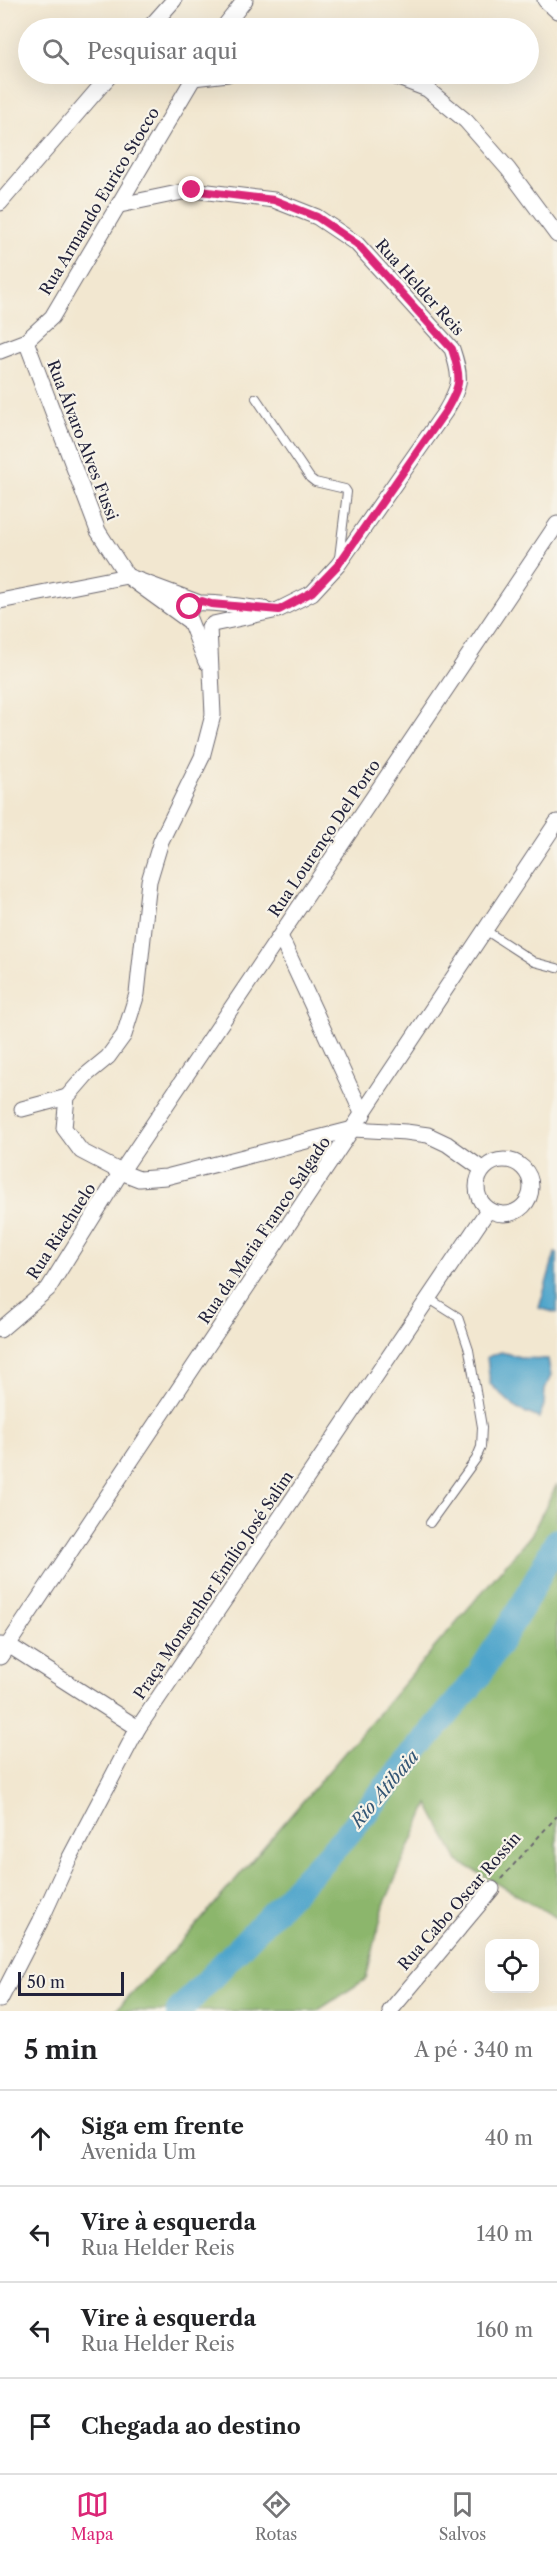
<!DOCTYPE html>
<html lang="pt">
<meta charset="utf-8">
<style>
body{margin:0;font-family:"Libre Caslon Text",serif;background:#f6f6f6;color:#202124}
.controls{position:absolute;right:18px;bottom:18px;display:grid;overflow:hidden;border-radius:12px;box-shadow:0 6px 24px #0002}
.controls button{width:54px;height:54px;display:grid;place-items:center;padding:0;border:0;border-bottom:2px solid #e0e0e0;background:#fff;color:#202124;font:30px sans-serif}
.scale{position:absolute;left:18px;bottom:15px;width:106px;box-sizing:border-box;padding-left:6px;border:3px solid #22223b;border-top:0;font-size:16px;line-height:21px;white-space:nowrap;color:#22223b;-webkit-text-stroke:4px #f7f3e8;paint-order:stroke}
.stop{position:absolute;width:18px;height:18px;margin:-14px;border:4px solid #db2777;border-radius:50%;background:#fff}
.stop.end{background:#db2777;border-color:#fff;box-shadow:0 2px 6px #0008}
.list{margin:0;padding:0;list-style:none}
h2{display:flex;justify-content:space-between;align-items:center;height:78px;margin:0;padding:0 24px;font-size:26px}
h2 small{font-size:20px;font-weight:400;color:#757577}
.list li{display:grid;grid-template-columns:39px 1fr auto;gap:18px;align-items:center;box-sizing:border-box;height:96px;padding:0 24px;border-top:2px solid #e0e0e0}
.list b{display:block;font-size:22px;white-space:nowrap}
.list p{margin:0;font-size:20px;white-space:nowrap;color:#757577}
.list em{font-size:20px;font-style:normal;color:#757577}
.icon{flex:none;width:33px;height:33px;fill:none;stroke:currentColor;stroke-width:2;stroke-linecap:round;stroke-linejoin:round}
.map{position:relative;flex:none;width:557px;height:2011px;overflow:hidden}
.search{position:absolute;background:#fff;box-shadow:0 6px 24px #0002;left:18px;right:18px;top:18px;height:66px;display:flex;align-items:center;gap:15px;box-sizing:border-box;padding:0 21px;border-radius:33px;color:#757577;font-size:22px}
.sheet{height:462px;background:#fff}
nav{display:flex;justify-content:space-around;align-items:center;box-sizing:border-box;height:84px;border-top:2px solid #e0e0e0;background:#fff;font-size:16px;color:#757577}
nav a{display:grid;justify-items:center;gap:3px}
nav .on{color:#db2777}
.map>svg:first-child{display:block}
.forest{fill:#8cb66c;stroke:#576c54;stroke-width:1.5}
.water{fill:#4fa5cb;stroke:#386483;stroke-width:1.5}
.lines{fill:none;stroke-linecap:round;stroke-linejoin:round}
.river{stroke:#4fa5cb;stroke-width:26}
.service-casing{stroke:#6b676f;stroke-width:10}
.minor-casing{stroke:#6b676f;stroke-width:17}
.path{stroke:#6b676f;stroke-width:2;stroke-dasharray:4.5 4.5;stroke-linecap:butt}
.service{stroke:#fff;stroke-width:8}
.minor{stroke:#fff;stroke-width:15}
.route{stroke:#db2777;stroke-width:8}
.labels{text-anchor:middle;stroke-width:4.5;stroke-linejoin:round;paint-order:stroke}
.street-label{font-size:16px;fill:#22223b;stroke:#f7f3e8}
.water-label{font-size:18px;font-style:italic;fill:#345675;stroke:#f7f3e8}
</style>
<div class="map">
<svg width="557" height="2011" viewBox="0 0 557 2011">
<rect width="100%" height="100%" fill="#f7f3e8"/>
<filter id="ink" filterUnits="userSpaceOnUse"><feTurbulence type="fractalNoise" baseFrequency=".0167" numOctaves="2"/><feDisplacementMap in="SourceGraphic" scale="12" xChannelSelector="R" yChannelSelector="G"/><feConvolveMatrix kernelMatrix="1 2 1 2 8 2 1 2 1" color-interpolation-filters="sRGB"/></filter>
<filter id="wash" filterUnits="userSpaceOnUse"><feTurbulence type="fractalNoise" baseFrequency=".008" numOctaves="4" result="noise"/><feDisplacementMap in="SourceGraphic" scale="24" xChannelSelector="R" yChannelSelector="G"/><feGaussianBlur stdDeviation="1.35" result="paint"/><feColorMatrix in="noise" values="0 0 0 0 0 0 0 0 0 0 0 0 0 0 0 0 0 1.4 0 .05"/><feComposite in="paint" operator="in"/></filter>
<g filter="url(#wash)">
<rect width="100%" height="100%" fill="#f2e7d0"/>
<polygon class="forest" points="557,1484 557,1918 458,1861 428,1804 384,1905 366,1979 317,2011 115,2011 195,1927 531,1535"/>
<g class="water">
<polygon points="555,1253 557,1253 557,1313 539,1308"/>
<polygon points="501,1352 524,1358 548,1359 551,1376 545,1389 544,1405 539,1418 517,1409 490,1384 487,1357"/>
</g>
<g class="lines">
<polyline class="river" points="179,2011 344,1838 477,1678 524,1603 557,1541"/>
</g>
</g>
<g filter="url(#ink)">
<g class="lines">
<g class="service-casing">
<g id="service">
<polyline points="256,398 310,478 315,482 345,489 347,492 339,558"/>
<polyline points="485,930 534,962 557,968"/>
<polyline points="428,1298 458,1317 469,1350 482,1427 481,1447 476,1459 430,1523"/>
</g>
</g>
<g class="minor-casing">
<g id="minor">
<polyline points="545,0 557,11"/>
<polyline points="149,28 174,0"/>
<polyline points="223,28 245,0"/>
<polyline points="388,74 427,89 466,121 508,169 557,235"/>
<polyline points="193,78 228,74"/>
<polyline points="0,203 111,74"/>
<path d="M 120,205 L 192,190 L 274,200 L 317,217 L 357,244 L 452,349 C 462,379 461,385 445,412 L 338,565 L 312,593 L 278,610 L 213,624"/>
<polyline points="26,341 98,531 127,576 189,621"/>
<polyline points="0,351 26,341 52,317 196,74"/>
<polyline points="0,601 127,576 197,602"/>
<polyline points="209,627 213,715 202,757 161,841 149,881 137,994 124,1035 108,1057 86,1075 67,1097 64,1128 81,1151 121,1172 139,1179 166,1177 353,1129 406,1132 428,1135 447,1144 482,1169"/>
<path d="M 206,662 L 188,616 L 193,604 C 202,600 250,608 264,609"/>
<polyline points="280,936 363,1115"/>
<polyline points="22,1109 67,1097"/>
<circle cx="504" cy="1187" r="27"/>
<polyline points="0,1330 48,1289 121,1172 557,524"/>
<polyline points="0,1645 10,1646 138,1728"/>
<polyline points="0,1657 557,822"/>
<polyline points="0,2000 40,1922 68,1861 138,1728 488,1210"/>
<polyline points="390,2011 492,1889"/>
</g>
</g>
<polyline class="path" points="501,1879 557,1816"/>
<use href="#service" class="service"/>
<use href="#minor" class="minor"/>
</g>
</g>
<g class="lines" filter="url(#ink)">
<path class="route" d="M 190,607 L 202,601 L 211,604 L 279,610 L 312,592 L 338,565 L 445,412 C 461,385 462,379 452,349 L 357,244 L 317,217 L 274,200 L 192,190"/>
</g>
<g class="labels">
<g class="street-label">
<text transform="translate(99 201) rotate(-59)" y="6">Rua Armando Eurico Stocco</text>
<text transform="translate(420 287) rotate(48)" y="6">Rua Helder Reis</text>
<text transform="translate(83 440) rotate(69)" y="6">Rua Álvaro Alves Fussi</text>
<text transform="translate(324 838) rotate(-56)" y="6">Rua Lourenço Del Porto</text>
<text transform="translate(264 1230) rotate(-56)" y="6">Rua da Maria Franco Salgado</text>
<text transform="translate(61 1231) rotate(-57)" y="6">Rua Riachuelo</text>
<text transform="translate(213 1585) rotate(-56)" y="6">Praça Monsenhor Emílio José Salim</text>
<text transform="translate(459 1901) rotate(-49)" y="6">Rua Cabo Oscar Rossin</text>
</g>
<g class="water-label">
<text transform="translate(385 1789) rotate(-50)" y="6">Rio Atibaia</text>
</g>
</g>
</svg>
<div class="controls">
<button><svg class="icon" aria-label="locate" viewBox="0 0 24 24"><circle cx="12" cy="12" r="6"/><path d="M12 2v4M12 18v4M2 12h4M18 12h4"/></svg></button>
</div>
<div class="scale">50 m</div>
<div class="stop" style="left:190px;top:607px"></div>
<div class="stop end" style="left:192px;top:190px"></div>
<div class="search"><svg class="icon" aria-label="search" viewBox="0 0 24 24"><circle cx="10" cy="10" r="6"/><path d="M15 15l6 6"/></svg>Pesquisar aqui</div>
</div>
<section class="sheet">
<h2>5 min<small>A pé · 340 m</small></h2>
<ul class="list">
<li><svg class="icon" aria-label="ahead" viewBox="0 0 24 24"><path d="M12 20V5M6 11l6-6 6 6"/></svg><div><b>Siga em frente</b><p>Avenida Um</p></div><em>40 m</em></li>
<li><svg class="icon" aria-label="left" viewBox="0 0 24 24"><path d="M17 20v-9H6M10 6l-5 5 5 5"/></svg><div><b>Vire à esquerda</b><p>Rua Helder Reis</p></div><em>140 m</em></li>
<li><svg class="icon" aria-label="left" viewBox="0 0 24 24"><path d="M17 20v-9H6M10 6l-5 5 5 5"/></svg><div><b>Vire à esquerda</b><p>Rua Helder Reis</p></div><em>160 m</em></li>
<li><svg class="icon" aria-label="arrive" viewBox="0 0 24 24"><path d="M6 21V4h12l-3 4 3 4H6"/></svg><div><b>Chegada ao destino</b></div></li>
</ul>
</section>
<nav>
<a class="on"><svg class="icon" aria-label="map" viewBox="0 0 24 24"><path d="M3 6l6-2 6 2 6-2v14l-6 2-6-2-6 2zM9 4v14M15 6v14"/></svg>Mapa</a>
<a><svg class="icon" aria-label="directions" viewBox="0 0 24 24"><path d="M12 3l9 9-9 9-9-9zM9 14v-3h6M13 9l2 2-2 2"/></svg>Rotas</a>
<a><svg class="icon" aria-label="saved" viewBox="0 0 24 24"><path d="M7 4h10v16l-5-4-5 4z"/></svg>Salvos</a>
</nav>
